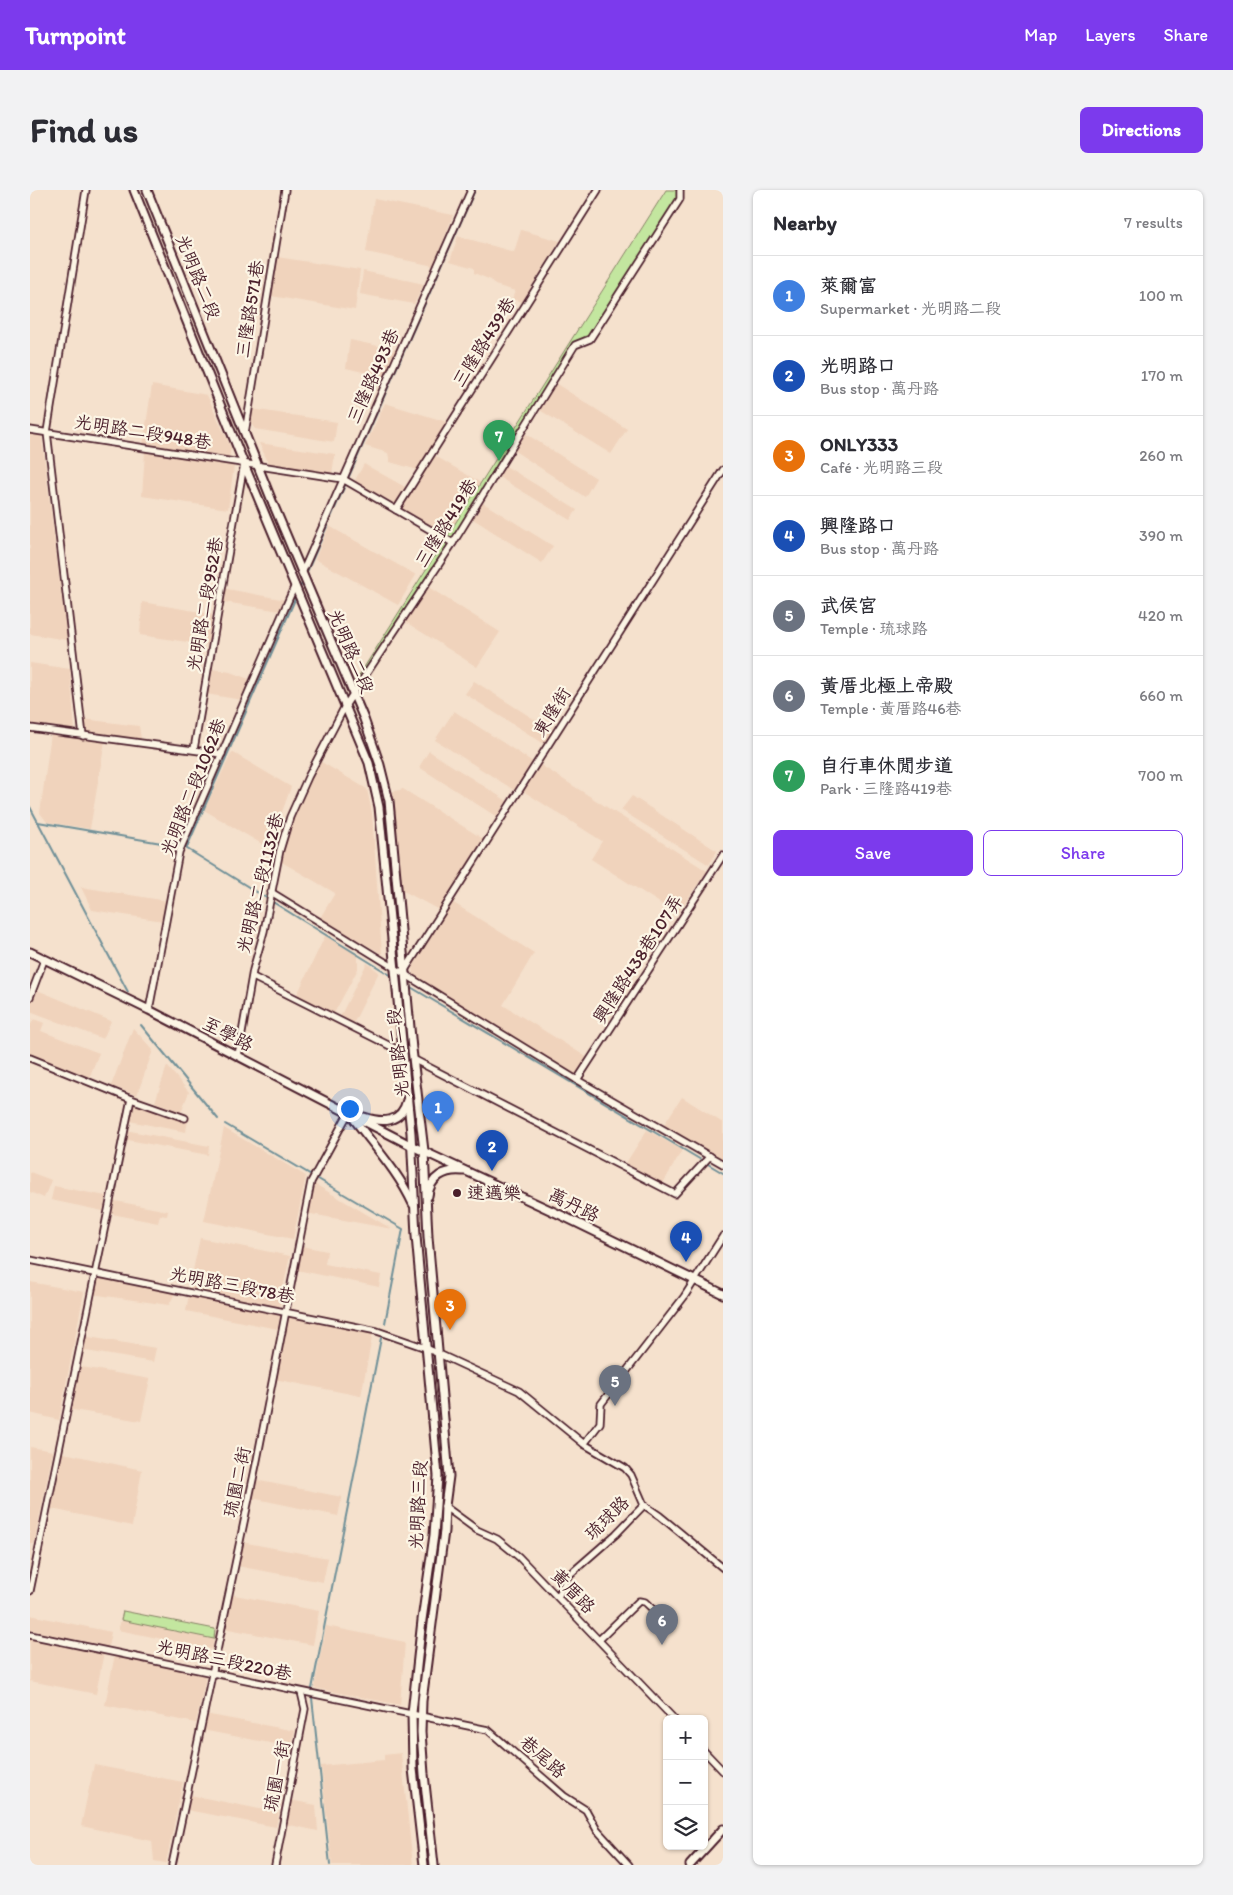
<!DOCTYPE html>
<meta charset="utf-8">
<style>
body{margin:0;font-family:Itim,"LXGW WenKai TC",sans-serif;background:#f2f2f3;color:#2b2b33}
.controls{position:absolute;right:15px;bottom:15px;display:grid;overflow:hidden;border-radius:8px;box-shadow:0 1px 4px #0004}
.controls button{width:45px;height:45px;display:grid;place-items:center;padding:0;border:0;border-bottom:1px solid #e1e1e2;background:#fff;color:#2b2b33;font:25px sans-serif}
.you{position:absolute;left:319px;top:918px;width:18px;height:18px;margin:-12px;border:4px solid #fff;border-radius:50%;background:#1a73e8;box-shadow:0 0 0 8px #1a73e833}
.badge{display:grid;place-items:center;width:32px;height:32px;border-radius:50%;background:#7c3aed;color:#fff;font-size:16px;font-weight:700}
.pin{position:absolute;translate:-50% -41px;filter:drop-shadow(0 1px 2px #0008)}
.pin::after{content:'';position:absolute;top:26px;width:18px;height:15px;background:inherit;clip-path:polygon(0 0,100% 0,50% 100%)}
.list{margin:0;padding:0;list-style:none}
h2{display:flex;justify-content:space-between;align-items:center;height:65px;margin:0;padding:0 20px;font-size:21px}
h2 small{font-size:16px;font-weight:400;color:#7c7c81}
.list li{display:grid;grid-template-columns:32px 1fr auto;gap:15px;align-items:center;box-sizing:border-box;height:80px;padding:0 20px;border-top:1px solid #e1e1e2}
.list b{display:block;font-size:19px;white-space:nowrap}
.list p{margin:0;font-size:16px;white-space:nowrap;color:#7c7c81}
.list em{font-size:16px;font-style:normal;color:#7c7c81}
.actions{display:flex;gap:10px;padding:15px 20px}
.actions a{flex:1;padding:11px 0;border:1px solid #7c3aed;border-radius:8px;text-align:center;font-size:18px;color:#7c3aed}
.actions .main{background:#7c3aed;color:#fff}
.icon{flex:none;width:28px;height:28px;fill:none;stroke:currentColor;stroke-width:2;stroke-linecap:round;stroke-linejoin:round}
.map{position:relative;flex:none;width:693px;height:1675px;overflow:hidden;border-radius:8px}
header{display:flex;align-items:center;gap:30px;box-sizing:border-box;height:70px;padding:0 25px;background:#7c3aed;color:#fff}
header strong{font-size:24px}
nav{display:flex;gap:28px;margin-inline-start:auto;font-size:18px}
.intro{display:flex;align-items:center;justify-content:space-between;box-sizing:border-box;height:120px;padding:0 30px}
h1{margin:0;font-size:35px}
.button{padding:12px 22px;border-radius:8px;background:#7c3aed;color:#fff;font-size:18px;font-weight:700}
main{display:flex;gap:30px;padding:0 30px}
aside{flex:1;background:#fff;border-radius:8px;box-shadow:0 1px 4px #0004}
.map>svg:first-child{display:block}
.built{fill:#f0d3bc}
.green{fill:#c3e69f;stroke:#868265}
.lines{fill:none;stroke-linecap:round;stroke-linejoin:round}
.stream{stroke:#709098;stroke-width:2}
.minor-casing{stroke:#4a1f2b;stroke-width:9}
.tertiary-casing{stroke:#4a1f2b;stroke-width:11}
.minor{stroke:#fcf5e5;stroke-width:5.5}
.tertiary{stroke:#fcf5e5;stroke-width:7}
.poi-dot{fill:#4a1f2b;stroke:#fcf5e5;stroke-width:2}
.labels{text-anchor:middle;stroke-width:4.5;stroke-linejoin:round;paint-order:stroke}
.street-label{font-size:18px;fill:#4a1f2b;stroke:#fcf5e5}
.poi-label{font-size:18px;fill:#4a1f2b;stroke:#fcf5e5;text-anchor:start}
</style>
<header>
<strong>Turnpoint</strong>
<nav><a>Map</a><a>Layers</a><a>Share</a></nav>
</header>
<div class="intro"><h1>Find us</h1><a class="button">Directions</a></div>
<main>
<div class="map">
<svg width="693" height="1675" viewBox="0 0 693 1675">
<rect width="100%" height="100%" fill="#f5e1cd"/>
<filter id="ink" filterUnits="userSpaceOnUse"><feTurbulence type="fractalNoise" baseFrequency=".02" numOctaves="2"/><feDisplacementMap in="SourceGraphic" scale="10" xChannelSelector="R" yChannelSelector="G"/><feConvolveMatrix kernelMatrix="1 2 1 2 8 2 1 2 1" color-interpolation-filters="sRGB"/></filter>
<g filter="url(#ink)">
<g class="built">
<polygon points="344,9 423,25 404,76 336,62"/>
<polygon points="491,40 530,51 492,112 482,109 485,101 465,95 461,90 444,83 444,78 420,71 428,46 484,62"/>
<polygon points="247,67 330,80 325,120 241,106"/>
<polygon points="333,81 394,94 384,114 330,104"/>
<polygon points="320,150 367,160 354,187 316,178"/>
<polygon points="525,193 597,239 581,264 508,219"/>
<polygon points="122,195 177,205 201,258 199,268 113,255"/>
<polygon points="355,213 417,232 388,280 360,272 358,263 335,256"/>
<polygon points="222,219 307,232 304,252 225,239 220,233"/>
<polygon points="0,241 11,242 37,450 0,444"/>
<polygon points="493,242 566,288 555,307 483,260"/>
<polygon points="229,253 305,264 302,284 239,274"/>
<polygon points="115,262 204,276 198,319 112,306"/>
<polygon points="402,264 451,293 418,346 370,317"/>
<polygon points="334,274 375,297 366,314 324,292"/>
<polygon points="474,275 547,320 540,330 467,286"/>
<polygon points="450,311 523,356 512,373 440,327"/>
<polygon points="299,336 386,385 368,415 285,369"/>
<polygon points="395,395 470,442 447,477 374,431"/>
<polygon points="192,398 256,410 250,421 194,412"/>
<polygon points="112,412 182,424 178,455 110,445"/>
<polygon points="0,473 40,479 45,542 0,534"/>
<polygon points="182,479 200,482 219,489 212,510 176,504"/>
<polygon points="444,491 524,542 516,555 435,504"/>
<polygon points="424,521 503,572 484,600 405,550"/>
<polygon points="53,529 109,536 111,549 54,543"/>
<polygon points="21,543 75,551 60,639 17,632 10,623"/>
<polygon points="399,561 477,611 467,627 389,577"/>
<polygon points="202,562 261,597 239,658 174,620"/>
<polygon points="288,570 337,599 342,623 352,764 290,728 305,703 250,671 263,628"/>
<polygon points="509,574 677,681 647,724 561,669 572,651 493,601"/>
<polygon points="373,599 455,650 409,720 370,699 369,658 361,602"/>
<polygon points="602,606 687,661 679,675 591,620"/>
<polygon points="51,697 137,711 133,731 62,720"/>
<polygon points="422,712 504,763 473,815 558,868 547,886 383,787 382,776"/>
<polygon points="295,746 328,764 328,779 302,827 266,807"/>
<polygon points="337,773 349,782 322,836 309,829"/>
<polygon points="5,799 81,831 73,849 0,821 0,811"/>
<polygon points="4,829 14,833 11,841 69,863 59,888 0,865 0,836"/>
<polygon points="103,838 123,860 107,905 81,896"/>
<polygon points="137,876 159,902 151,922 125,912"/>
<polygon points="652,907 693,933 693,972 633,936"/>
<polygon points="103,910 158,930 156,942 99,931"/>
<polygon points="194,938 276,986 263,1049 174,1031"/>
<polygon points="95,940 179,956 178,965 93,949"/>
<polygon points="617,940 652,960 631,997 594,976"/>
<polygon points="0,982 21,990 14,1008 0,1002"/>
<polygon points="283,993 362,1039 276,1023"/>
<polygon points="24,996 76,1006 73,1021 21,1010"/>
<polygon points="80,1010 138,1021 137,1026 130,1025 128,1033 77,1023"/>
<polygon points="170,1048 260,1066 249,1117 159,1099"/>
<polygon points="272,1056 297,1061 295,1074 351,1085 349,1097 267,1080"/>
<polygon points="66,1086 145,1103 139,1115 61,1104"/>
<polygon points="0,1092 54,1102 29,1230 0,1223"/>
<polygon points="159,1104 251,1122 248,1139 156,1121"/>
<polygon points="256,1125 343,1142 331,1206 244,1189"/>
<polygon points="52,1146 126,1158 123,1172 50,1160"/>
<polygon points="46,1176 120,1189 111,1231 37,1219"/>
<polygon points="0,1257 23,1261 4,1354 0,1353"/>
<polygon points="29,1262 112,1280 102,1336 17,1318"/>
<polygon points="225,1290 312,1307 308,1326 222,1308"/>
<polygon points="211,1352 298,1368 293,1392 207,1376"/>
<polygon points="199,1404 289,1421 283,1455 193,1438"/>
<polygon points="0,1425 81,1442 78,1457 0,1440"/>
<polygon points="91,1430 184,1449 182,1459 88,1440"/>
<polygon points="296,1436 375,1452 370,1515 284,1498"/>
<polygon points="0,1448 74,1462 66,1504 0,1491"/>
<polygon points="85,1464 173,1483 176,1486 166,1533 75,1515"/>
<polygon points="175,1524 265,1541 261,1557 172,1540"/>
<polygon points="371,1563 383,1675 302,1675 291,1576 354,1570 354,1565"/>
<polygon points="64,1575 153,1592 136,1673 124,1671 122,1651 51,1636"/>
<polygon points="160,1605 249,1623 246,1637 157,1620"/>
<polygon points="260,1610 286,1615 288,1641 255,1634"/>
</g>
<g class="green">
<polygon points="636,0 650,0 650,9 560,149 545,155 423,353 323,504 321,498"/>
<polygon points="93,1421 185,1439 184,1449 91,1430"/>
</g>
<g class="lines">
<g class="stream">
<polyline points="276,384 445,0"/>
<polyline points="269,400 273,391"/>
<polyline points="0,617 98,802"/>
<polyline points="8,632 149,656"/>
<polyline points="154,657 362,786"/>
<polyline points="157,657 266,407"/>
<polyline points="379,796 693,983"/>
<polyline points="111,835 188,929"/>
<polyline points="195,934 373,1039 355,1133"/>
<polyline points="282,1499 351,1148"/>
<polyline points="282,1508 300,1675"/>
</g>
<g class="minor-casing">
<g id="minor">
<polyline points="0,240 313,289 423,353"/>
<polyline points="215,243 255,0"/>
<polyline points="366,320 568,0"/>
<polyline points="272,383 441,0"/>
<polyline points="0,538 192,564"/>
<polyline points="53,546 17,242 56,0"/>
<polyline points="164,559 214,274"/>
<polyline points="241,702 547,890 693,974"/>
<polyline points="375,780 693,280"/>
<polyline points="223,787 372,862"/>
<polyline points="0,807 14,770"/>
<polyline points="119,820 149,662 265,395"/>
<polyline points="208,866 223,780 234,741 250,660 260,627 278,587 315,516 423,353 545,155 560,149 650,9 650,0"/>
<polyline points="0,868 101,909 155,928"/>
<polyline points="383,869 645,1004 680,966"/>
<polyline points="547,890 693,665"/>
<polyline points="0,1070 347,1141 396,1158 489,1201 554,1254 595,1278 601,1285 614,1315"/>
<polyline points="554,1254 570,1233 571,1214 654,1107 693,1046"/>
<polyline points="614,1315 630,1326 693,1378"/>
<polyline points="414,1316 447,1340 467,1349 489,1367 644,1529"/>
<polyline points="0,1401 101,909"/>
<polyline points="528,1407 538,1386 586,1344 614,1315"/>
<polyline points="0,1445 458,1540 534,1606 556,1620 567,1640 599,1675"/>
<polyline points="569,1450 609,1411 615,1412 631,1427"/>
<polyline points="674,1561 693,1581"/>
<polyline points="142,1675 227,1270 281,992 319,922"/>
<polyline points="245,1675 275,1519 271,1502"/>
</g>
</g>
<g class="tertiary-casing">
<g id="tertiary">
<polyline points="104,0 214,274 339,573 349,617 381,943 386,1046 408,1286 404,1345 392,1430 382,1523 383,1579 394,1675"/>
<polyline points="117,0 244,316 334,529 350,575 359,611 382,859 394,961 398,1047 419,1286 415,1316 414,1341 392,1511 391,1542 394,1584 404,1675"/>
<polyline points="0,762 119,820 382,956 535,1027 693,1104"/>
<path d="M 321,925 C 342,954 368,981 383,1014"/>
<path d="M 334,927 C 352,933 371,934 377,910"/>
<path d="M 398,1006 C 400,987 415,979 433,981"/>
<polyline points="660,1675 693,1639"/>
</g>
</g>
<use href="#minor" class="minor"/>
<use href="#tertiary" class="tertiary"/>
</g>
</g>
<circle class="poi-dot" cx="427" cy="1003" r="5"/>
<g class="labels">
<g class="street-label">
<text transform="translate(168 87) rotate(68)" y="6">光明路二段</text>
<text transform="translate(220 119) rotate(-81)" y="6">三隆路571巷</text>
<text transform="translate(454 152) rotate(-58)" y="6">三隆路439巷</text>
<text transform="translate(343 186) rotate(-66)" y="6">三隆路493巷</text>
<text transform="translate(113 242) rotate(9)" y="6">光明路二段948巷</text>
<text transform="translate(416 333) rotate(-58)" y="6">三隆路419巷</text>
<text transform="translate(175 414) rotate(-80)" y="6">光明路二段952巷</text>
<text transform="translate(321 461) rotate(67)" y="6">光明路二段</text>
<text transform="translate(522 522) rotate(-58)" y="6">東隆街</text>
<text transform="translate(163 597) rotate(-68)" y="6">光明路二段1062巷</text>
<text transform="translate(230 693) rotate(-76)" y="6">光明路二段1132巷</text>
<text transform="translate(608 769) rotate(-57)" y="6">興隆路438巷107弄</text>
<text transform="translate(198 844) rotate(27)" y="6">至學路</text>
<text transform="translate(368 863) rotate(-96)" y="6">光明路二段</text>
<text transform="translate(544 1015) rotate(26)" y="6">萬丹路</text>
<text transform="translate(202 1095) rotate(11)" y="6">光明路三段78巷</text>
<text transform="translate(207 1292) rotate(-78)" y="6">琉園二街</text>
<text transform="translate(388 1315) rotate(-87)" y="6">光明路三段</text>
<text transform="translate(577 1328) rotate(-45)" y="6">琉球路</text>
<text transform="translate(543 1401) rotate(46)" y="6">黃厝路</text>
<text transform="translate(194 1470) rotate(12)" y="6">光明路三段220巷</text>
<text transform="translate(513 1567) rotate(41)" y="6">巷尾路</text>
<text transform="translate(247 1586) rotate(-79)" y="6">琉園一街</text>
</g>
<g class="poi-label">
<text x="437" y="1009">速邁樂</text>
</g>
</g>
</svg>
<div class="controls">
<button>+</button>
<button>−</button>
<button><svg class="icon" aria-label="layers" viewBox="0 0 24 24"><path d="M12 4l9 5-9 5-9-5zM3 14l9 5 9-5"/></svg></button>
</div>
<div class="you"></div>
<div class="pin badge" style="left:408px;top:942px;background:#3f7fe0">1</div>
<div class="pin badge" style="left:462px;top:981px;background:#1a4fb4">2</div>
<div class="pin badge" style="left:420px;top:1140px;background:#e8710a">3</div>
<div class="pin badge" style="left:656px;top:1072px;background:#1a4fb4">4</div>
<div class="pin badge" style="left:585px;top:1216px;background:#6b7280">5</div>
<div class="pin badge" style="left:632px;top:1455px;background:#6b7280">6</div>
<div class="pin badge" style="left:469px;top:271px;background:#2e9e5b">7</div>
</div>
<aside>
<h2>Nearby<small>7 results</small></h2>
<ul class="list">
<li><span class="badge" style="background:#3f7fe0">1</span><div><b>萊爾富</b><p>Supermarket · 光明路二段</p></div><em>100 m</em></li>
<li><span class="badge" style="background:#1a4fb4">2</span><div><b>光明路口</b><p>Bus stop · 萬丹路</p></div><em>170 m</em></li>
<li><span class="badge" style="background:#e8710a">3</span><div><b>ONLY333</b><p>Café · 光明路三段</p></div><em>260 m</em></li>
<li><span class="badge" style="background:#1a4fb4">4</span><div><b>興隆路口</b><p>Bus stop · 萬丹路</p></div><em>390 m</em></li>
<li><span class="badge" style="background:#6b7280">5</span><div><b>武侯宮</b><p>Temple · 琉球路</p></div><em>420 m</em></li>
<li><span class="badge" style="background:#6b7280">6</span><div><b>黃厝北極上帝殿</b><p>Temple · 黃厝路46巷</p></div><em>660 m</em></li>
<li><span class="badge" style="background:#2e9e5b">7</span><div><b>自行車休閒步道</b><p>Park · 三隆路419巷</p></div><em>700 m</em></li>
</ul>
<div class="actions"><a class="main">Save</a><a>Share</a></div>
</aside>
</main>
